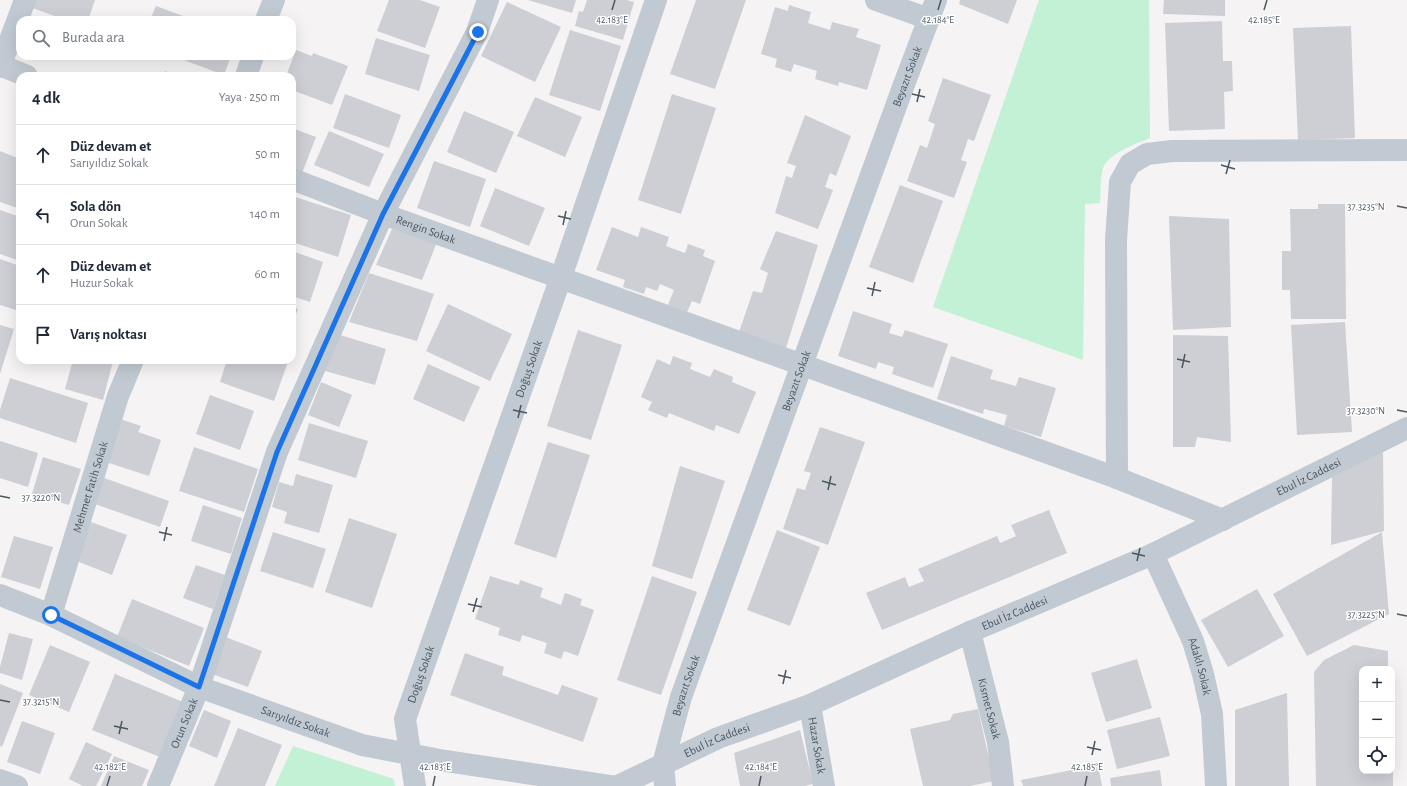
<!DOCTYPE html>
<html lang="tr">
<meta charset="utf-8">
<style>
body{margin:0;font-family:"Alegreya Sans",sans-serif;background:#f6f6f7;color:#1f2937}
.controls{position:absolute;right:12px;bottom:12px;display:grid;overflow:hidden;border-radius:8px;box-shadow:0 4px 16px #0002}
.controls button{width:36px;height:36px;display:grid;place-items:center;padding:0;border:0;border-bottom:1px solid #e0e1e3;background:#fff;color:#1f2937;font:20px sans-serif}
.stop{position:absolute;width:12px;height:12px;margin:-9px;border:3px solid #1a73e8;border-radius:50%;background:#fff}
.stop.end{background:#1a73e8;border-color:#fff;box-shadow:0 1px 4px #0008}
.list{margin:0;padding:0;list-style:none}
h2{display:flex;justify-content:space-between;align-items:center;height:52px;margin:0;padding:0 16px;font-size:17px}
h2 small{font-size:13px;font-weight:400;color:#747a83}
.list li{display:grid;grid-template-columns:26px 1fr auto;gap:12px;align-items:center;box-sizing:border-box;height:60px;padding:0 16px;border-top:1px solid #e0e1e3}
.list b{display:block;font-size:15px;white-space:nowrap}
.list p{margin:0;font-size:13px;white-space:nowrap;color:#747a83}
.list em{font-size:13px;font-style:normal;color:#747a83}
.icon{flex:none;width:22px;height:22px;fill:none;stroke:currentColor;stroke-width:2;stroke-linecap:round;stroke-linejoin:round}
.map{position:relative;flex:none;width:1407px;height:786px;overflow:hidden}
.search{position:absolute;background:#fff;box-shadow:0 4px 16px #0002;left:16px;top:16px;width:280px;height:44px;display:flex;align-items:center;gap:10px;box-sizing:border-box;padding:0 14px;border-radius:12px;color:#747a83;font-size:15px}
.panel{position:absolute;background:#fff;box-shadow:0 4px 16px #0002;left:16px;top:72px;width:280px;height:292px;border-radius:12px}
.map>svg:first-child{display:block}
.green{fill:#c3f1d5}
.building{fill:#cdcfd5}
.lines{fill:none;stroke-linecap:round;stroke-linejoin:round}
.minor{stroke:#c1cad2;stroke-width:22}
.route{stroke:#1a73e8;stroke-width:5}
.ticks{fill:none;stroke:#4a5661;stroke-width:1.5}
.labels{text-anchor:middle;stroke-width:3;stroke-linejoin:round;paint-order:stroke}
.street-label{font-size:12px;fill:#4a5661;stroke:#fff}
.ticks-label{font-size:10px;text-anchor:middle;fill:#4a5661;stroke:#fff;stroke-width:3;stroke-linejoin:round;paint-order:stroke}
</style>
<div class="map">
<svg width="1407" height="786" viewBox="0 0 1407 786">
<rect width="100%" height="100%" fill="#f5f3f3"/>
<g class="green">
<path d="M 1039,0 L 1149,0 L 1150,138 C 1137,143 1108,154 1103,168 C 1100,179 1101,192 1100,203 L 1085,204 L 1083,360 L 933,307 Z"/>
<polygon points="293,746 394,779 395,786 275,786"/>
</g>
<g class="building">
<polygon points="35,0 95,0 88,20 66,20 32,8"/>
<polygon points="389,0 420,0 440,7 425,48 377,31"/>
<polygon points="528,0 576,0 572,13"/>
<polygon points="587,0 627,0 634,2 623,40 575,26 579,11 583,12"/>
<polygon points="696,0 746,0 715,89 670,74"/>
<polygon points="960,0 1017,0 1008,24 959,4"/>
<polygon points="1164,0 1225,0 1225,16 1163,14"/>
<polygon points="507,2 561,27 535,82 481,56"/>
<polygon points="789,5 811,12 808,23 830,30 832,22 859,29 856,37 881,45 867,90 839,82 838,86 815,79 817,71 794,64 791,72 775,67 777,59 761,54 775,7 788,11"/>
<polygon points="156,6 194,20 150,20"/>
<polygon points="1222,21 1223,61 1232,61 1233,91 1224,92 1225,129 1169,131 1165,23"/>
<polygon points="1351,26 1355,138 1298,140 1293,28"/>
<polygon points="570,30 621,46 600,111 549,95"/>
<polygon points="376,38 430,55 419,91 365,74"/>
<polygon points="296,50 312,56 313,53 348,66 332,105 292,90 292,76 286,76"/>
<polygon points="173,56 231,56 224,75"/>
<polygon points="165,71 177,76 163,76"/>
<polygon points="943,78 991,95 974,141 968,139 961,160 967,162 954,198 907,181 920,145 927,148 935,124 928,121"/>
<polygon points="345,94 401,115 389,148 333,128"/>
<polygon points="672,94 716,108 681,214 638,200"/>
<polygon points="535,97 582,117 565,157 517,136"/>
<polygon points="464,111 514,132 496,173 447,152"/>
<polygon points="805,115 851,136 836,176 830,173 825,187 833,190 818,229 775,213 786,176 792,178 796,166 787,163"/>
<polygon points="292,128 316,137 302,173 292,169"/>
<polygon points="329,131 384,154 369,187 314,165"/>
<polygon points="0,151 20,159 20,209 0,202"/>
<polygon points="434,161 486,179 470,227 417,208"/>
<polygon points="900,185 943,201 913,283 869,267"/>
<polygon points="495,188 545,208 529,246 480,226"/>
<polygon points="295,197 351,215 338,257 292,242 292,208"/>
<polygon points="1318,204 1345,204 1346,319 1291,319 1290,290 1282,290 1282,251 1291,251 1290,209 1318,209"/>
<polygon points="0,210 20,217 20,261 0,254"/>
<polygon points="1169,216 1229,219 1231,327 1173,330"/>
<polygon points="612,227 638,237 641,227 669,237 666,246 685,253 688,244 705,250 703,256 715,261 700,304 692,301 687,312 668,305 674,290 660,284 657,291 646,287 644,294 623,287 625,280 596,270"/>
<polygon points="392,229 437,242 422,280 376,265"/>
<polygon points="776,231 818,245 786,348 739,332 753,291 762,293 768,273 760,269"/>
<polygon points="292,251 323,262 310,302 292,296"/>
<polygon points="0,259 20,266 20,309 16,310 0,305"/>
<polygon points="369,273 434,294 417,341 349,322"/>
<polygon points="448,304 512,334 490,381 426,351"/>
<polygon points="292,307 298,309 292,325"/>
<polygon points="853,311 892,324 889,333 902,337 905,330 948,344 933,388 892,374 894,367 878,362 876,369 838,356"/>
<polygon points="1345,322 1352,432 1297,435 1291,325"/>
<polygon points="0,325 14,329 0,374"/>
<polygon points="578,330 622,345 591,440 547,426"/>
<polygon points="340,335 386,349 375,385 325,371"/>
<polygon points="1173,335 1228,336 1231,442 1197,437 1195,447 1173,447"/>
<polygon points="673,356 692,363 690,369 710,377 714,369 733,377 732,382 756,392 739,434 716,425 714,431 669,413 667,418 648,410 652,402 641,397 657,359 670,365"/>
<polygon points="951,356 993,370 990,379 1016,386 1019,377 1056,388 1041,437 1004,426 1007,415 984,409 983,414 937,399"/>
<polygon points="73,360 108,360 113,361 103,400 65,389"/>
<polygon points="227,360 281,360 288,362 274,401 220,382"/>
<polygon points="428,364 480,387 464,422 413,399"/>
<polygon points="10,378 88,403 76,443 0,418 0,410"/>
<polygon points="321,382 352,395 339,427 308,415"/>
<polygon points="210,395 254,411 240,450 196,434"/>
<polygon points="120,419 141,426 138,432 161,440 149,476 106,462"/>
<polygon points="309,423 368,441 356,478 298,460"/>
<polygon points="820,427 865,442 828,545 783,529 797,488 805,490 811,473 804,471"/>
<polygon points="0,441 38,453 28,487 0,478"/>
<polygon points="548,442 590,455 556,558 514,544"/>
<polygon points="194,447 258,469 244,512 179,491"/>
<polygon points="1383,452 1384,531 1331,545 1332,475"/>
<polygon points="43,457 81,469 69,505 32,494"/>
<polygon points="680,466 725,481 692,579 652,566"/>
<polygon points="296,474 333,485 319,533 284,523 287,512 272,507 279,482 293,486"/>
<polygon points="104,478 169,501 160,527 95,504"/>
<polygon points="203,505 242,518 231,554 191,541"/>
<polygon points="1049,510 1067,553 882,630 866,593 905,577 909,587 924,581 918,569 997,536 1000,543 1016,536 1011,525"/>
<polygon points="349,518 397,534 372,608 325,592"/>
<polygon points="88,521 127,535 112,575 74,560"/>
<polygon points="777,530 820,547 790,626 747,610"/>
<polygon points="273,532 326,549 313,588 260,571"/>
<polygon points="1382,532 1389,614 1307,656 1273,594"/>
<polygon points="14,536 53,547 40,589 1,577"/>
<polygon points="196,565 225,575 213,609 183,598"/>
<polygon points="490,576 519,585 520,580 543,588 540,597 561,605 565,593 582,599 580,605 594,610 578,656 564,651 561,659 544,653 547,643 522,635 520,642 498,635 500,628 475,619"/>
<polygon points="652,576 697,592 661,695 617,680"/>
<polygon points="1257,589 1284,636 1228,667 1201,620"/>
<polygon points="132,599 204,628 189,666 117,637"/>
<polygon points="9,633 33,639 22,680 0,673 0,667"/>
<polygon points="223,636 262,651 248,687 209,673"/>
<polygon points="50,645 90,662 69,712 29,695"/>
<polygon points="1354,645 1388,651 1388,669 1362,669 1362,771 1393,771 1393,786 1316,786 1314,672 1324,660"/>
<polygon points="465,653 504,667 502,675 558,695 562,685 598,698 583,742 450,695"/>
<polygon points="1137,659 1152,708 1106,722 1091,673"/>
<polygon points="115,674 183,702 160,757 92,730"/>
<polygon points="0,684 23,693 2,747 0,746"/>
<polygon points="1287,693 1289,786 1235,786 1235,710"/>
<polygon points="978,709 994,781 970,786 923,786 910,729 950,720 953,714"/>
<polygon points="204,710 231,721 217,758 189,746"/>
<polygon points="1160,717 1170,756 1117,769 1107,730"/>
<polygon points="22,721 55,733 40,774 7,762"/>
<polygon points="238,728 282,745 265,786 214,786"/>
<polygon points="800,730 813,784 805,786 740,786 734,753"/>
<polygon points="86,742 112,754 96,786 83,786 69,779"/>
<polygon points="114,756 149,770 142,786 101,786"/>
<polygon points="1098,765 1102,786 1023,786 1021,780"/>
<polygon points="1160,770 1162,786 1111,786 1110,778"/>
</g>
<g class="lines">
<g class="minor">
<polyline points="876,0 929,19"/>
<polyline points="266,20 274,0"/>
<polyline points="0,65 27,76"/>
<polyline points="0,67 25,0"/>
<polyline points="246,76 253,56"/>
<path id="s1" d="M 292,179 L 383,214 L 1117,478 L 1223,520"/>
<polyline points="1117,478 1116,240 1120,182 1130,164 1147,154 1172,151 1407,150"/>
<path id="s2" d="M 1153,554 L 1193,641 L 1203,674 L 1212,714 L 1216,786"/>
<path id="s3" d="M 0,595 L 51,615 L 199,687 L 362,745 L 440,760 L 611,786"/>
<path id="s4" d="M 51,615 L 118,396 L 133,360"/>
<path id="s5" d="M 970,632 L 998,742 L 1003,786"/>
<path id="s6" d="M 810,705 L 824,786"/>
<polyline points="0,780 17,786"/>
<path id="s7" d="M 158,786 L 199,687 L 277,452 L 383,214 L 477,32 L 488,0"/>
<path id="s8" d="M 415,786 L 405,719 L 561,277 L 656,0"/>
<path id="s9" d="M 618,786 L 718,738 L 810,705 L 970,632 L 1153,554 L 1407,428"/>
<path id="s10" d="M 665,786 L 663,764 L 681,697 L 903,87 L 936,0"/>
</g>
</g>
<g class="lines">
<polyline class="route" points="51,615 199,687 277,452 383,214 478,32"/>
</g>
<path class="ticks" d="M 612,10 L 615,0M 938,10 L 941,0M 1264,10 L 1267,0M 912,94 L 925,97M 917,102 L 920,89M 1221,165 L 1235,169M 1226,174 L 1230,160M 1397,206 L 1407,208M 558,216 L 571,219M 563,225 L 566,211M 867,288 L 881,291M 872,296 L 875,282M 1177,359 L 1190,362M 1182,368 L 1185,354M 513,410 L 527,413M 1397,410 L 1407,412M 518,418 L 521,405M 822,481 L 836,485M 828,490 L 831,476M 0,496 L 10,498M 159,532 L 172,535M 164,541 L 167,527M 1132,553 L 1145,556M 1137,561 L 1140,548M 468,604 L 482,607M 473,612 L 477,598M 1397,614 L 1407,616M 778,675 L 791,678M 783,684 L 786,670M 0,700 L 10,702M 114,726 L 128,729M 119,734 L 122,721M 1087,747 L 1101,750M 1092,755 L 1095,741M 107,786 L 110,776M 433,786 L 435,776M 759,786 L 761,776M 1085,786 L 1087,776"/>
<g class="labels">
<g class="street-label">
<text dy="4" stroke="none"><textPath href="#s10" startOffset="752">Beyazıt Sokak</textPath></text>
<text dy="4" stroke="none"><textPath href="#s1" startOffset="143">Rengin Sokak</textPath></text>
<text dy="4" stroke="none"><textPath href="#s8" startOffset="439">Doğuş Sokak</textPath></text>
<text dy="4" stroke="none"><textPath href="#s10" startOffset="428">Beyazıt Sokak</textPath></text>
<text dy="4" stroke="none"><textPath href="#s9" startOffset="757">Ebul İz Caddesi</textPath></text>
<text dy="4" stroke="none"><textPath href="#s4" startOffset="134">Mehmet Fatih Sokak</textPath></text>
<text dy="4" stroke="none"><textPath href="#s9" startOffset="433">Ebul İz Caddesi</textPath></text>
<text dy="4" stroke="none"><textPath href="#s2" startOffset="122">Adaklı Sokak</textPath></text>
<text dy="4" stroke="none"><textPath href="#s8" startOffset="115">Doğuş Sokak</textPath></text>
<text dy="4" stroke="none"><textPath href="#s10" startOffset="104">Beyazıt Sokak</textPath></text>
<text dy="4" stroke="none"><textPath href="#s5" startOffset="79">Kısmet Sokak</textPath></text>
<text dy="4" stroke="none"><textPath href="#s3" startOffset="322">Sarıyıldız Sokak</textPath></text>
<text dy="4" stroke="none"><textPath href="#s7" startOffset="68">Orun Sokak</textPath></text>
<text dy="4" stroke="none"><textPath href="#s9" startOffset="109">Ebul İz Caddesi</textPath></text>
<text dy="4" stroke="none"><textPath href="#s6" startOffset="41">Hazar Sokak</textPath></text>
</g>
</g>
<g class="ticks-label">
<text x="612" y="23">42.183°E</text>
<text x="938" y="23">42.184°E</text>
<text x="1264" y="23">42.185°E</text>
<text x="1366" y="210">37.3235°N</text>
<text x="1366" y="414">37.3230°N</text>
<text x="41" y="501">37.3220°N</text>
<text x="1366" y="618">37.3225°N</text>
<text x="41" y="705">37.3215°N</text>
<text x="110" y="770">42.182°E</text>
<text x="435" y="770">42.183°E</text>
<text x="761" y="770">42.184°E</text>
<text x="1087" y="770">42.185°E</text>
</g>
</svg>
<div class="controls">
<button>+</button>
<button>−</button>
<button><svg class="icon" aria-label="locate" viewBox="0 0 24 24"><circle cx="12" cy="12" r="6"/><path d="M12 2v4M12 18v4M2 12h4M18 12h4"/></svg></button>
</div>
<div class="stop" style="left:51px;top:615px"></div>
<div class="stop end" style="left:478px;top:32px"></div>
<div class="search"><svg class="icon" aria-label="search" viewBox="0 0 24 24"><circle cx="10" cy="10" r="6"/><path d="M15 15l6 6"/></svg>Burada ara</div>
<section class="panel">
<h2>4 dk<small>Yaya · 250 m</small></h2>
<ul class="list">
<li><svg class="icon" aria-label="ahead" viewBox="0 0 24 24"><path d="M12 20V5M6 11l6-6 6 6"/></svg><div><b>Düz devam et</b><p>Sarıyıldız Sokak</p></div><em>50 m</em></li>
<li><svg class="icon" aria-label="left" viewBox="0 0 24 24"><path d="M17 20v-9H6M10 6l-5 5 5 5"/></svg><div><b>Sola dön</b><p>Orun Sokak</p></div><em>140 m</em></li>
<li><svg class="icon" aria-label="ahead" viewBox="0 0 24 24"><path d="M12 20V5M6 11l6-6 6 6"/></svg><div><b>Düz devam et</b><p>Huzur Sokak</p></div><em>60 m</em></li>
<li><svg class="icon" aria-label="arrive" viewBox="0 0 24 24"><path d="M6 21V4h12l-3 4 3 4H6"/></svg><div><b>Varış noktası</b></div></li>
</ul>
</section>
</div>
